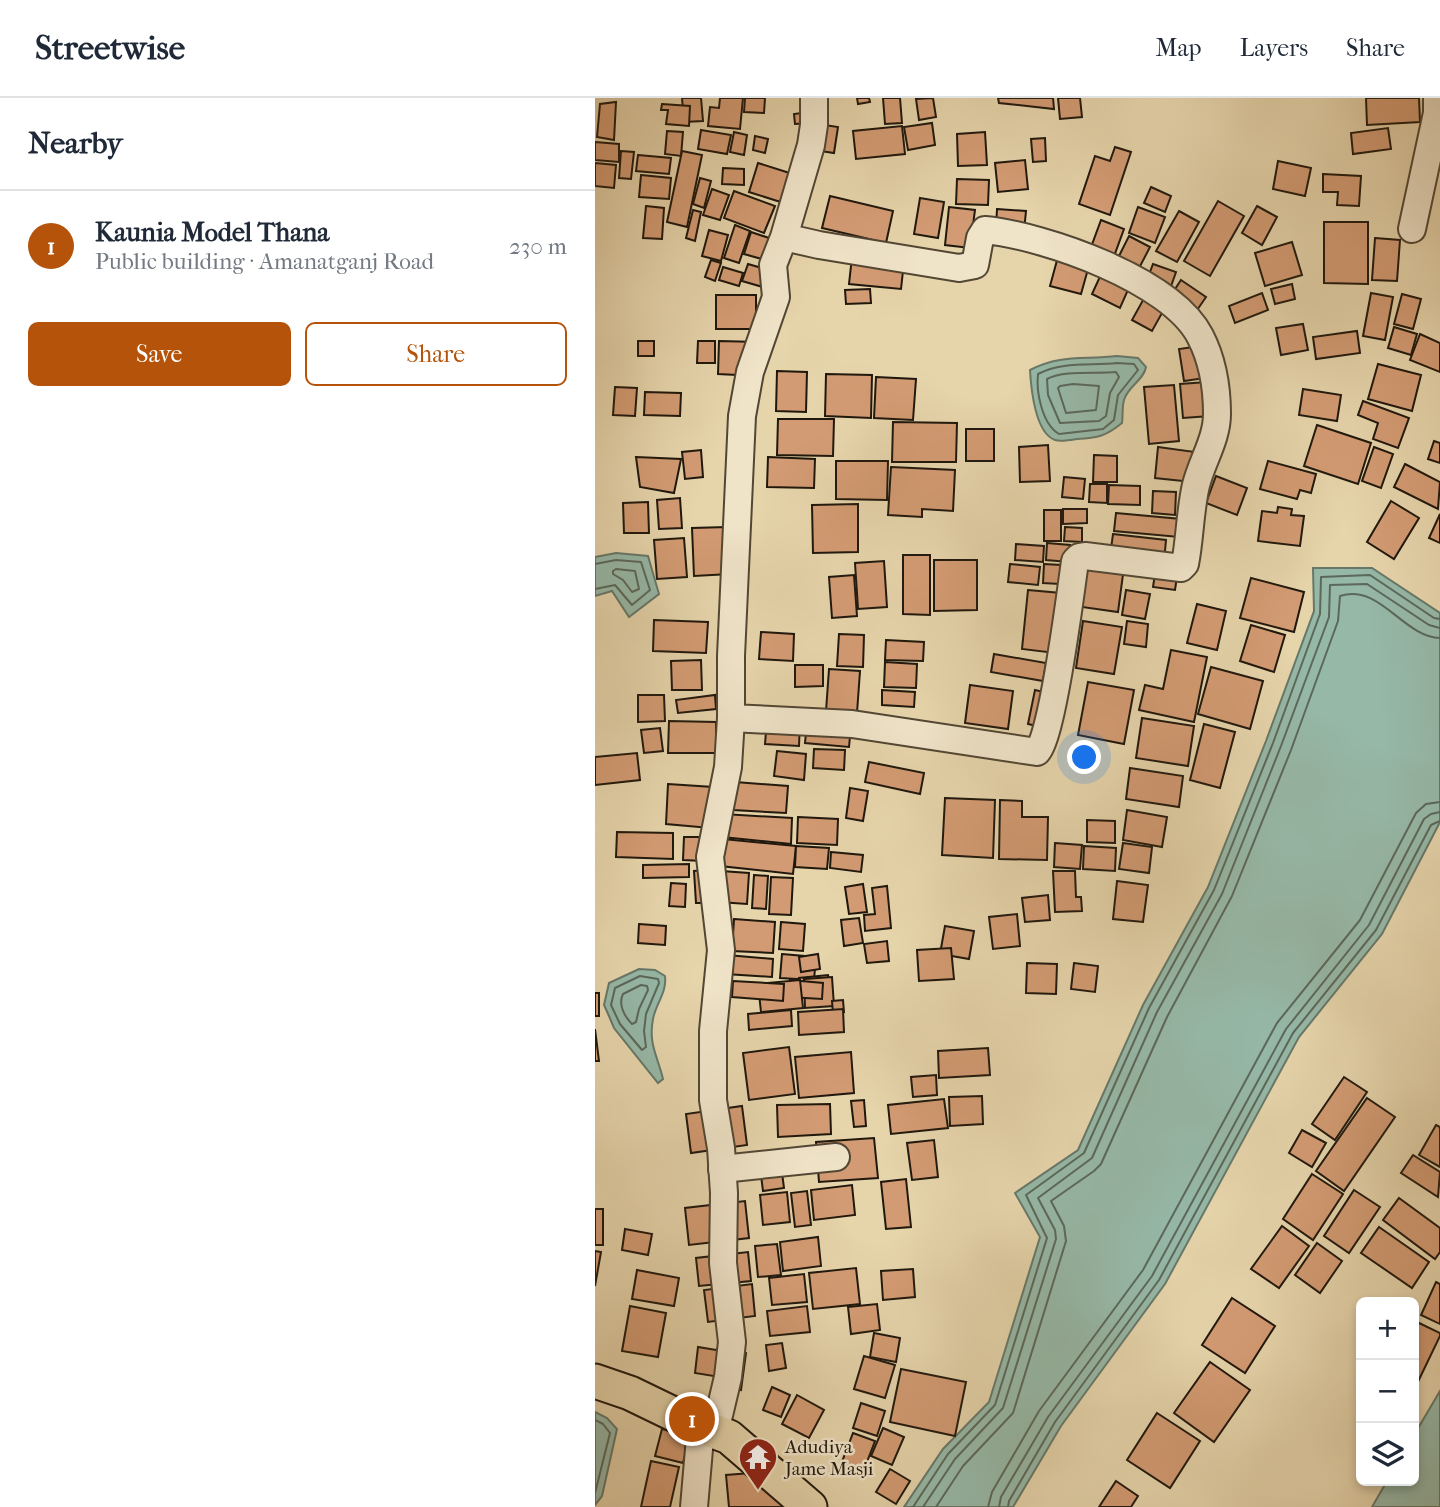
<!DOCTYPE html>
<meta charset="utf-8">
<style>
body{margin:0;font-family:"IM FELL French Canon",serif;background:#f6f6f7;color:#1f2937}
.controls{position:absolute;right:21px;bottom:21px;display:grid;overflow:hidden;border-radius:10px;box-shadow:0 4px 10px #0003}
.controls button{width:63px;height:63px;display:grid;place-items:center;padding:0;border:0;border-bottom:2px solid #e0e1e3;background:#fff;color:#1f2937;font:35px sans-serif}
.you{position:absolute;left:490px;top:660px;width:24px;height:24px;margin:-18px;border:5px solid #fff;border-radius:50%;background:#1a73e8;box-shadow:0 0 0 10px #1a73e833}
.badge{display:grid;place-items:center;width:46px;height:46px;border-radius:50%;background:#b45309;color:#fff;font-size:23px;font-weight:700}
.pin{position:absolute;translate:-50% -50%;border:4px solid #fff;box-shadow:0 2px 7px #0006}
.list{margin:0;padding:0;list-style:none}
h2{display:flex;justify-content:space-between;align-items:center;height:91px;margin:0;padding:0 28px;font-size:30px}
h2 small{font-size:23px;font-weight:400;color:#747a83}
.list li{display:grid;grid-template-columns:46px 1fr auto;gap:21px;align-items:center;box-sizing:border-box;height:112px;padding:0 28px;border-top:2px solid #e0e1e3}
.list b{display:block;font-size:26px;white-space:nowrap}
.list p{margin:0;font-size:23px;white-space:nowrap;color:#747a83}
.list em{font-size:23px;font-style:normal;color:#747a83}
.actions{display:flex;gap:14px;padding:21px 28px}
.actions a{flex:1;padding:16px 0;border:2px solid #b45309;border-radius:10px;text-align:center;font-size:24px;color:#b45309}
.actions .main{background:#b45309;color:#fff}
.icon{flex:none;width:38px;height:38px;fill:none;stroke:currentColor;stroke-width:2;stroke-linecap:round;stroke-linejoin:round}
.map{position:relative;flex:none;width:845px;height:1409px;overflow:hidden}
header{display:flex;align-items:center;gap:42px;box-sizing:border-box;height:98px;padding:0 35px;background:#fff;border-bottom:2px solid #e0e1e3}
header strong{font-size:33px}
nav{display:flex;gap:38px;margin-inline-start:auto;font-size:24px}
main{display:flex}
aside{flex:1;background:#fff}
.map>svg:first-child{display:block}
.water{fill:#96b8a7;stroke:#677869;stroke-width:2}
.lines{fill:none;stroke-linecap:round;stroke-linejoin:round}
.shore{stroke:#5b685a;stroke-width:2}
.building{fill:#d39b73;stroke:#20180d;stroke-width:2}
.minor-casing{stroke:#524734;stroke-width:30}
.major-casing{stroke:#20180d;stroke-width:37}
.minor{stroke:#efe3c8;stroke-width:26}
.major{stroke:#e6d4ab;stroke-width:33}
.labels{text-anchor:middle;stroke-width:5;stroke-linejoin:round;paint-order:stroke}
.poi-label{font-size:19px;fill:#20180d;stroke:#efe3c8;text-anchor:start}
</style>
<header>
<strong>Streetwise</strong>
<nav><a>Map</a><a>Layers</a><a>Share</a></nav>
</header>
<main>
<aside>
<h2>Nearby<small></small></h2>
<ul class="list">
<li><span class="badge">1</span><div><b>Kaunia Model Thana</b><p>Public building · Amanatganj Road</p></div><em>230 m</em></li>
</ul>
<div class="actions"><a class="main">Save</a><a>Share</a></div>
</aside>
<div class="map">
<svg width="845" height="1409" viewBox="0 0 845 1409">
<rect width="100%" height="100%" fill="#e6d4ab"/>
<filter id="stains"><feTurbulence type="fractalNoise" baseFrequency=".00286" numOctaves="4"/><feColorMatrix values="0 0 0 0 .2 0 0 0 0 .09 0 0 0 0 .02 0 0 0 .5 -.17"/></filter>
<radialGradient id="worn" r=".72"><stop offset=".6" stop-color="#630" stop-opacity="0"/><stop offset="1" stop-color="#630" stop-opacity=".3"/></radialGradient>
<g class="water">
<path d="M 522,258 L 543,260 L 551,269 C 549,282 533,288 529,302 C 527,309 528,318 527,325 C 511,338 503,340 482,341 C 476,342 466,344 460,342 C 440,335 436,290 435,272 C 466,256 488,262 522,258 Z"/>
<polygon points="21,455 53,458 64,496 34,519 17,493 0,498 0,459"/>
<polygon points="718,470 777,470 845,515 845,724 787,836 704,939 570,1186 466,1328 418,1409 309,1409 348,1351 394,1304 445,1139 420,1095 483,1052 548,907 613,789 671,643 719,513"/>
<path d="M 44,871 L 60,872 L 70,878 C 72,895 61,905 58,921 C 53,946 63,959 68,981 L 63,985 L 19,930 L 14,918 L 9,907 L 14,885 Z"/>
<polygon points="845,1293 845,1409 777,1409 792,1383 819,1383 819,1337"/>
<polygon points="0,1314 12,1320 22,1331 7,1398 0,1407"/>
</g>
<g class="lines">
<g class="shore">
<path d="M 522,265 L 539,266 L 543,272 L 523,297 L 519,322 L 508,331 L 464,336 C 447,326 441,294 443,276 C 467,263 496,268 522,265 Z"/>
<path d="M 521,274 L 524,279 L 515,295 L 511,318 L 504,323 L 465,325 L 453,297 L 452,281 C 469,272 501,276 521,274 Z"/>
<polygon points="478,286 504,288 501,312 471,315 463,290 465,288"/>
<polyline points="0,466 21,462 46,464 55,492 37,507 20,487 0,491"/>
<polygon points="21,471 40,473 44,491 37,494 28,482 18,476 18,473"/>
<polygon points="45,878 63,881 64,885 51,916 49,933 51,949 47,952 25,926 16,907 20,890"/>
<path d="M 46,887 L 52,888 L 53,892 L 44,911 L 41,924 L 37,926 C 29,918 23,906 28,896 Z"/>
<polyline points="0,1322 8,1326 15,1335 0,1395"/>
<polyline points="318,1409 353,1356 400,1307 452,1140 431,1097 489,1055 554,910 619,792 678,645 725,516 726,479 775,477 839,520 845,521"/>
<polyline points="328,1409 360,1361 408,1310 461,1141 460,1132 443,1100 497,1060 562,914 627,796 686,648 734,519 735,487 772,486 834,527 845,530"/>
<path d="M 341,1409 L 368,1368 L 418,1315 L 471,1143 L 469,1128 L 456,1103 L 499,1073 L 506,1066 L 572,919 L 637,798 L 696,652 L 743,523 L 745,498 C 785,485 808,539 845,540"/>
<polyline points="393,1409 397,1394 444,1313 548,1172 682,925 765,822 821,715 831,706 845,704"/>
<polyline points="404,1409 406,1399 453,1319 557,1178 691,931 774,827 829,721 836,716 845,714"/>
<polyline points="413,1409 414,1403 460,1324 564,1182 698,935 781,832 836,727 845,723"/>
</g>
</g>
<g class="building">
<polygon points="87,0 106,0 108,23 89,24"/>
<polygon points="125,0 148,0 145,31 113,28 115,9 124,10"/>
<polygon points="150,0 170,0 169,15 149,14"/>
<polygon points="262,0 274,0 275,4 263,6"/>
<polygon points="288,0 305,0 307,25 290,26"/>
<polygon points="338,0 341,19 324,22 321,1"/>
<polygon points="403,0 458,0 459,11 404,5"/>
<polygon points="463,0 485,0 487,19 465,21"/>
<polygon points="771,0 824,0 825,24 772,27"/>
<polygon points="21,4 19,42 2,39 5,6"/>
<polygon points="67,6 95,8 94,28 71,26 73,12 66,12"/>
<polygon points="214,14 215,25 200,26 199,16"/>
<polygon points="337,25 340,47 313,52 309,29"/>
<polygon points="223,26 243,29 239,55 219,52"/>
<polygon points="307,28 310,56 261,61 258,33"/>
<polygon points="793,30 796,51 758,56 756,35"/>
<polygon points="106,32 136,37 132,56 103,51"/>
<polygon points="72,33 88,34 86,58 70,56"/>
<polygon points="139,34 152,37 149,57 135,54"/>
<polygon points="390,34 392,67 363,68 362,36"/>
<polygon points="160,38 173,41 170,55 158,52"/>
<polygon points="450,40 451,63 438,64 436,41"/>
<polygon points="0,44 24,46 24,64 0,62"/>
<polygon points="520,49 536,54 515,117 484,106 500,58 515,63"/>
<polygon points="26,53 39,54 36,81 24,80"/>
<polygon points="87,53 107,57 92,129 72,124"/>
<polygon points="43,57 76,60 74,76 41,73"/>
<polygon points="430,62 433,91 403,94 400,65"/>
<polygon points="683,63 716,70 710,98 678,91"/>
<polygon points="0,65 21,67 19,90 0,88"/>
<polygon points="163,65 204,78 195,107 154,94"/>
<polygon points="128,70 149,71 149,87 127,86"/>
<polygon points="728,76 766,78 764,108 742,107 743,94 728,94"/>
<polygon points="46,77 76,80 74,101 44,99"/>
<polygon points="105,80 116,83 109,110 98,106"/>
<polygon points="362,81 394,82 393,107 361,106"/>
<polygon points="556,89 576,98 570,114 549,105"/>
<polygon points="117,91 134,97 125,122 108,117"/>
<polygon points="139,93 180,108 169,135 129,120"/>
<polygon points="235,98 298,113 291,145 227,130"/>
<polygon points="325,100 349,104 343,140 319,136"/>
<polygon points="623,103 649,118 615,178 589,163"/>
<polygon points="51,108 69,110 67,141 48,140"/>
<polygon points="662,108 682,119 667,147 647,135"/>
<polygon points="354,109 380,112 375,150 350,147"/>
<polygon points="543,109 570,119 560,145 534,135"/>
<polygon points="402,111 431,113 429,133 401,130"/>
<polygon points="98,112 106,114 100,143 91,140"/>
<polygon points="584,113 604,124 582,164 561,153"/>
<polygon points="506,122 529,131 518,161 495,152"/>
<polygon points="729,124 773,124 773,186 729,185"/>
<polygon points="140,127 155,133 144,165 129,160"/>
<polygon points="114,132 133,137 126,163 107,158"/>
<polygon points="156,134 180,142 174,163 149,156"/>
<polygon points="534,138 555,149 541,176 520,166"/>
<polygon points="780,140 805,142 802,183 777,182"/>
<polygon points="697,144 707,177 670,188 660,155"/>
<polygon points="464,155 495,164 486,196 455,188"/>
<polygon points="257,159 309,164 306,191 254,186"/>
<polygon points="116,162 126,165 120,183 110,179"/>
<polygon points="153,166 177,173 171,190 147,183"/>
<polygon points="558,166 581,174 575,191 552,182"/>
<polygon points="128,169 148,175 144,188 124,182"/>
<polygon points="508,172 536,185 525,210 497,196"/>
<polygon points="586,182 611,199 598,218 573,202"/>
<polygon points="697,186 700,201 680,206 676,191"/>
<polygon points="275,191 276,205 251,206 250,192"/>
<polygon points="552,195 572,206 557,233 537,222"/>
<polygon points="667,195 673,212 640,225 634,208"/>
<polygon points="776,195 798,199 790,242 768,238"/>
<polygon points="807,196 826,201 818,231 799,226"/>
<rect x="121" y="197" width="40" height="34"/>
<polygon points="708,226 713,252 686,257 681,230"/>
<polygon points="799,229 822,236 816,257 793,250"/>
<polygon points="762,233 765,255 721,261 718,239"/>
<polygon points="825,236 845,245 845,274 815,262"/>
<rect x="43" y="243" width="16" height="15"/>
<polygon points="103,243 120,243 120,265 102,265"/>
<polygon points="124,243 163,244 162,278 123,276"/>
<polygon points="606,248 610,280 589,283 584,251"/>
<polygon points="783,266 826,277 817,313 773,301"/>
<polygon points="182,273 212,274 211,314 181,313"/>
<polygon points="231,276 277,277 276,320 230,318"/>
<polygon points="281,279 321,281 318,322 279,320"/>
<polygon points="612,284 615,318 588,320 585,286"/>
<polygon points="579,287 584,343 554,346 549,289"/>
<polygon points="20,289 42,290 40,318 18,317"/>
<polygon points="708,291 746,297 742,323 704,317"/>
<polygon points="50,294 86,295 85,318 49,317"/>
<polygon points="768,303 814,320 803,350 778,341 783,325 763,317"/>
<polygon points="183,321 239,321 238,358 182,357"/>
<polygon points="298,324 362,325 361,364 297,364"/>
<polygon points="722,327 776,345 763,386 709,368"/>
<rect x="371" y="331" width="28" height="32"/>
<polygon points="839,343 845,345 845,365 833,361"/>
<polygon points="453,347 455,383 425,384 424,349"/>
<polygon points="563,349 600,354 597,384 560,380"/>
<polygon points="779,349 798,356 786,390 767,383"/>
<polygon points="106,352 108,379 90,381 87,354"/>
<polygon points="499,357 522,358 522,384 498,384"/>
<polygon points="41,359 86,361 79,395 45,389"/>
<polygon points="173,359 220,361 219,390 172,389"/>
<polygon points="241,363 293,363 292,402 241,401"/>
<polygon points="673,363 721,376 716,395 705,392 702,401 665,391"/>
<polygon points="810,366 845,384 843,411 799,389"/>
<polygon points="296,369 360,372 358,413 327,411 327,419 293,417"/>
<polygon points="621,378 652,390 642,417 611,405"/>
<polygon points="469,379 490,381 488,401 467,399"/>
<polygon points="495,386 512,386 512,405 494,404"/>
<polygon points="514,387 545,388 545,407 513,406"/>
<polygon points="558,393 581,394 580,417 557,415"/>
<polygon points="85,400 87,430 64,431 62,402"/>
<polygon points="796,403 824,420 799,461 772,444"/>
<polygon points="53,404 54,435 29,435 28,405"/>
<polygon points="263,406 263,454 218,455 217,407"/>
<polygon points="683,409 697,411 696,417 709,418 705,448 663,443 667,413 682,415"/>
<polygon points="468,411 492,411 492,425 468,426"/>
<rect x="449" y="412" width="17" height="31"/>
<polygon points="521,415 586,421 584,439 519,433"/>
<polygon points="845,416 845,445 834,440"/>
<polygon points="132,429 135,476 99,478 97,430"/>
<polygon points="470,429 487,430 487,444 469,443"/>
<polygon points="518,436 571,442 569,464 515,458"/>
<polygon points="89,440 92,479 62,481 59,442"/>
<polygon points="452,445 475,447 474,464 451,462"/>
<polygon points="421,446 449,448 448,464 420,462"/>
<polygon points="308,457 335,457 335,517 308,516"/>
<polygon points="339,462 382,462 382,512 339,513"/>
<polygon points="289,463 292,509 263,511 260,465"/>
<polygon points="485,464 529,469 523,514 480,508"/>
<polygon points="415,466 445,469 443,487 413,484"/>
<polygon points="449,466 466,467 465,486 448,485"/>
<polygon points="561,469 583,472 580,492 558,489"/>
<polygon points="259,477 262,518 237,520 234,479"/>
<polygon points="656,480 709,494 699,534 645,520"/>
<polygon points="433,492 466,495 460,555 427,551"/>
<polygon points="531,492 555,496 550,521 527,517"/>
<polygon points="602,506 631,513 622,552 592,545"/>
<polygon points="59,522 113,524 111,555 58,553"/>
<polygon points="488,523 527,529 519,576 481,570"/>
<polygon points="532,523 553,526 551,549 529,546"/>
<polygon points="656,527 690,537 679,574 645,563"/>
<polygon points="166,534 199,536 198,563 164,561"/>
<polygon points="244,536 269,537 268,569 242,568"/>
<polygon points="291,542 329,544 328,563 290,562"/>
<polygon points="576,552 612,559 599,624 544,612 550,587 568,591"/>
<polygon points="399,556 451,565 448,583 396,574"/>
<polygon points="106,562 107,592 77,592 76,563"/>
<polygon points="290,564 322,566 321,590 289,589"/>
<polygon points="200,567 228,567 228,588 200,589"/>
<polygon points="616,569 668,583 655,631 603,616"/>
<polygon points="234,571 265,573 262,615 231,613"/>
<polygon points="493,584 539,592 529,646 483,637"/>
<polygon points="375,587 418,593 413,631 370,625"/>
<polygon points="287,592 320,594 319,609 287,607"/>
<polygon points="440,592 453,595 446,629 433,626"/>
<polygon points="43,597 69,597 70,623 43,624"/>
<polygon points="120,597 121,611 83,615 81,602"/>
<polygon points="547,620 599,628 593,668 541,660"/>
<polygon points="172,622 205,624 204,648 170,646"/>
<polygon points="74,623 121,624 121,655 73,655"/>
<polygon points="212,625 256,628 254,649 210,645"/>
<polygon points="609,626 640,634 625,690 595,682"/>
<polygon points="65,630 68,653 49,655 46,632"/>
<polygon points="219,651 250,652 249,672 218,670"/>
<polygon points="182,653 211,656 209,682 179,678"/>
<polygon points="42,655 45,682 0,687 0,659"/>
<polygon points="274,664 329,675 325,696 270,684"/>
<polygon points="535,670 588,678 584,709 531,701"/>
<polygon points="140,684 193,688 191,715 138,712"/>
<polygon points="73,686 118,689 115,730 71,726"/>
<polygon points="255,690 273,693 268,723 251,720"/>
<polygon points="350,700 400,702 398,760 347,757"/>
<polygon points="405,702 427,703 427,719 453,719 452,762 404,761"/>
<polygon points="532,712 572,719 567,749 528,742"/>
<polygon points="128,716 197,720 196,746 127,739"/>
<polygon points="203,719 243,721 242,747 202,745"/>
<polygon points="492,722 520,723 520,745 492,744"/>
<polygon points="22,734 78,735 78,761 21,759"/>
<polygon points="89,739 108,739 108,763 88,762"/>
<polygon points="128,741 201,748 198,776 125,768"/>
<polygon points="460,745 487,747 485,771 459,769"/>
<polygon points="528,745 557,749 554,775 524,771"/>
<polygon points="201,748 234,750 232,771 200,769"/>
<polygon points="489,748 521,750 520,773 488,771"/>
<polygon points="236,754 268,757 266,774 235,770"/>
<polygon points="94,766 94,779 48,780 48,767"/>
<polygon points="111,772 113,805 101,805 99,773"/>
<polygon points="126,773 154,775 152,806 124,804"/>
<polygon points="458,773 480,773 481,799 486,799 487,813 460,814"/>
<polygon points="159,777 173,778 171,811 157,810"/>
<polygon points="176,779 198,780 196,817 174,816"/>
<polygon points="522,783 553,787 548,824 518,821"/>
<polygon points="76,785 91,786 90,809 74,808"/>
<polygon points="268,786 272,814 254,816 250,789"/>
<polygon points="292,788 296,830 270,833 269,817 280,816 277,790"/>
<polygon points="453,797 455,822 430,824 427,800"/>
<polygon points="422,816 425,848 398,851 394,819"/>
<polygon points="264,820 268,845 249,848 246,822"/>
<polygon points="139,821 180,824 178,855 137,853"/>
<polygon points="186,824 210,826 208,853 184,851"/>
<polygon points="44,826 71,828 70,847 43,845"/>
<polygon points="350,828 379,833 374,861 345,856"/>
<polygon points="292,843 294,863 272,865 269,846"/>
<polygon points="356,850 359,881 324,883 322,852"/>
<polygon points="187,856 221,859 219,882 185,880"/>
<polygon points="223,856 225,871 206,874 204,859"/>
<polygon points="132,857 178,861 177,879 131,876"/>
<polygon points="432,865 462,866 461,896 431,895"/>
<polygon points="479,865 503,868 500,894 476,891"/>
<polygon points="233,877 236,896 206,899 204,880"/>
<polygon points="237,879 239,908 210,910 209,881"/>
<polygon points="195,882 228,885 227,901 194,899"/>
<polygon points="205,882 208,910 166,914 163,886"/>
<polygon points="138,883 189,886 188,903 137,899"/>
<rect x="0" y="895" width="4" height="23"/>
<polygon points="248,902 249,914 238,915 237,903"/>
<polygon points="248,911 249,934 204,937 203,914"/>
<polygon points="196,912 197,928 154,932 153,916"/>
<polygon points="0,931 4,963 0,963"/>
<polygon points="194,949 200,996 154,1002 148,955"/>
<polygon points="393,950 395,977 344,980 343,953"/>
<polygon points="256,954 259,995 204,1000 200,959"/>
<polygon points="341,977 342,997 318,999 316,979"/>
<polygon points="749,979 772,994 740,1042 717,1026"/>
<polygon points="387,998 388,1026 355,1028 354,999"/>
<polygon points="772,1000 800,1019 749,1093 721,1073"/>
<polygon points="349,1001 353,1030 296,1036 293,1007"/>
<polygon points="269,1002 271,1028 259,1029 256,1003"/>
<polygon points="235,1006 236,1036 183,1039 182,1007"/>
<polygon points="147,1008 152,1047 96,1055 91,1016"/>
<polygon points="841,1027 845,1029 845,1069 824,1057"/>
<polygon points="707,1032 731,1045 717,1069 694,1055"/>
<polygon points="279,1040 283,1080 224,1084 221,1044"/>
<polygon points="339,1042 343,1079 317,1082 312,1045"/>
<polygon points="184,1052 189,1090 168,1093 163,1054"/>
<polygon points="818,1057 845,1074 843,1099 806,1075"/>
<polygon points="717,1076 748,1096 718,1142 688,1121"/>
<polygon points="311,1081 316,1129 291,1131 286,1084"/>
<polygon points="257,1087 260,1117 219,1122 216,1092"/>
<polygon points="759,1092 785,1109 754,1155 729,1138"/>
<polygon points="212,1093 216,1127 200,1129 196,1095"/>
<polygon points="192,1094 195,1124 168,1127 165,1097"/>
<polygon points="804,1100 845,1130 845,1154 840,1161 788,1122"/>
<polygon points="150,1103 154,1140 94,1147 90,1110"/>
<rect x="0" y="1111" width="8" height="36"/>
<polygon points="687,1128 714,1148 684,1190 656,1171"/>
<polygon points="784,1129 834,1164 817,1190 766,1155"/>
<polygon points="30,1131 57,1136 53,1157 27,1152"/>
<polygon points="223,1139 226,1168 188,1173 185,1144"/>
<polygon points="722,1145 747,1163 725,1195 700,1177"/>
<polygon points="182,1146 186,1177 163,1179 160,1148"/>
<polygon points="0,1153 6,1154 0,1188"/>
<polygon points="153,1154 156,1183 104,1188 101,1160"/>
<polygon points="261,1170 265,1206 218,1211 214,1175"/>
<polygon points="318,1171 320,1199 288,1202 286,1173"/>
<polygon points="42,1172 84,1180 79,1208 37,1201"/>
<polygon points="209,1176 212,1204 177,1207 174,1180"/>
<polygon points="841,1184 845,1186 845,1226 826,1217"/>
<polygon points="157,1186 160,1218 113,1224 109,1192"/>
<polygon points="637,1200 680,1228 650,1275 607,1247"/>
<polygon points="282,1206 285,1232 256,1236 253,1209"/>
<polygon points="35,1208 71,1215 63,1259 27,1253"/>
<polygon points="212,1208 215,1234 175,1238 172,1213"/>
<polygon points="822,1224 845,1235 845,1238 819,1292 819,1231"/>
<polygon points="279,1235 305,1240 301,1264 275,1259"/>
<polygon points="187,1245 191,1270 174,1273 171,1247"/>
<polygon points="127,1247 141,1253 151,1255 146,1292 118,1288 119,1278 100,1275 103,1249 121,1252"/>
<polygon points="269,1258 300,1267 290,1300 259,1291"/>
<polygon points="615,1264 655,1292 619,1344 579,1315"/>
<polygon points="306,1271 371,1284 360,1338 295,1324"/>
<polygon points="177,1289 195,1297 186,1319 168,1312"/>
<polygon points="202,1297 229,1312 214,1340 187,1326"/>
<polygon points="266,1305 290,1313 282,1338 258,1330"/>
<polygon points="562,1315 605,1343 575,1390 532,1362"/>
<polygon points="288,1330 309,1339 297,1367 276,1358"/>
<polygon points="67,1331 95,1337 88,1365 60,1358"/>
<polygon points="258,1335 280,1343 267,1377 245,1369"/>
<polygon points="56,1363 84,1369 75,1409 46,1409"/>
<polygon points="295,1371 315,1383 301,1406 281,1394"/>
<polygon points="156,1375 196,1409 134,1409 131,1377"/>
<polygon points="521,1383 543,1398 536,1409 504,1409"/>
</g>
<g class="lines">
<g class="minor-casing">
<g id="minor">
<polyline points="817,131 842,15 842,0"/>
<path d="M 189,139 L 224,147 L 364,170 L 380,167 L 385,140 L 390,132 C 450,138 576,182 605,238 C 617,261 622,290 622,316 C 622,341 607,363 601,387 C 595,412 595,441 590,466 L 586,470 L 490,458 L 484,459 L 480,463 C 476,492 457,641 442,654 L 257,626 L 136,620 L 136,558 L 147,318 L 155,274 L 181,199 L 178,167 L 189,139 L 216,47 L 219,27 L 219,0"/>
<polyline points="127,1071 241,1059"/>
<polyline points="120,1334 133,1279 137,1244 128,1165 129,1095 126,1050 118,1002 118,933 126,852 115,759 133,669 136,620"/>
<polyline points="99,1409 106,1328"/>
</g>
</g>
<g class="major-casing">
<polyline id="major" points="0,1283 35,1295 97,1325 134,1339 215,1409"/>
</g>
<use href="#minor" class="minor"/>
<use href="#major" class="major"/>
</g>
<defs>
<g id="temple-pin" transform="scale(2.0125)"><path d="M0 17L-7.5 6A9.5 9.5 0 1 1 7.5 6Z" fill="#8f2418" stroke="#efe3c8"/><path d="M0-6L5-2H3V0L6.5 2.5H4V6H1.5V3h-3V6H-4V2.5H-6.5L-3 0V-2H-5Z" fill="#fff"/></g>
</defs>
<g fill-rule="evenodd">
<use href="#temple-pin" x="163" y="1359"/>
</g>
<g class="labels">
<g class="poi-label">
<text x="190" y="1355">Adudiya<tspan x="190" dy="22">Jame Masji</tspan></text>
</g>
</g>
<rect width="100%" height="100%" filter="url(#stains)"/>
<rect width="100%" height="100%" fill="url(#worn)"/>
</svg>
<div class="controls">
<button>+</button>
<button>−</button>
<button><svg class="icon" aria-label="layers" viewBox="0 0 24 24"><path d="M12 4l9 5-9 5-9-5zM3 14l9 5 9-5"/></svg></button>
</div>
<div class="you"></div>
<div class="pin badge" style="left:97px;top:1321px">1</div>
</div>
</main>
